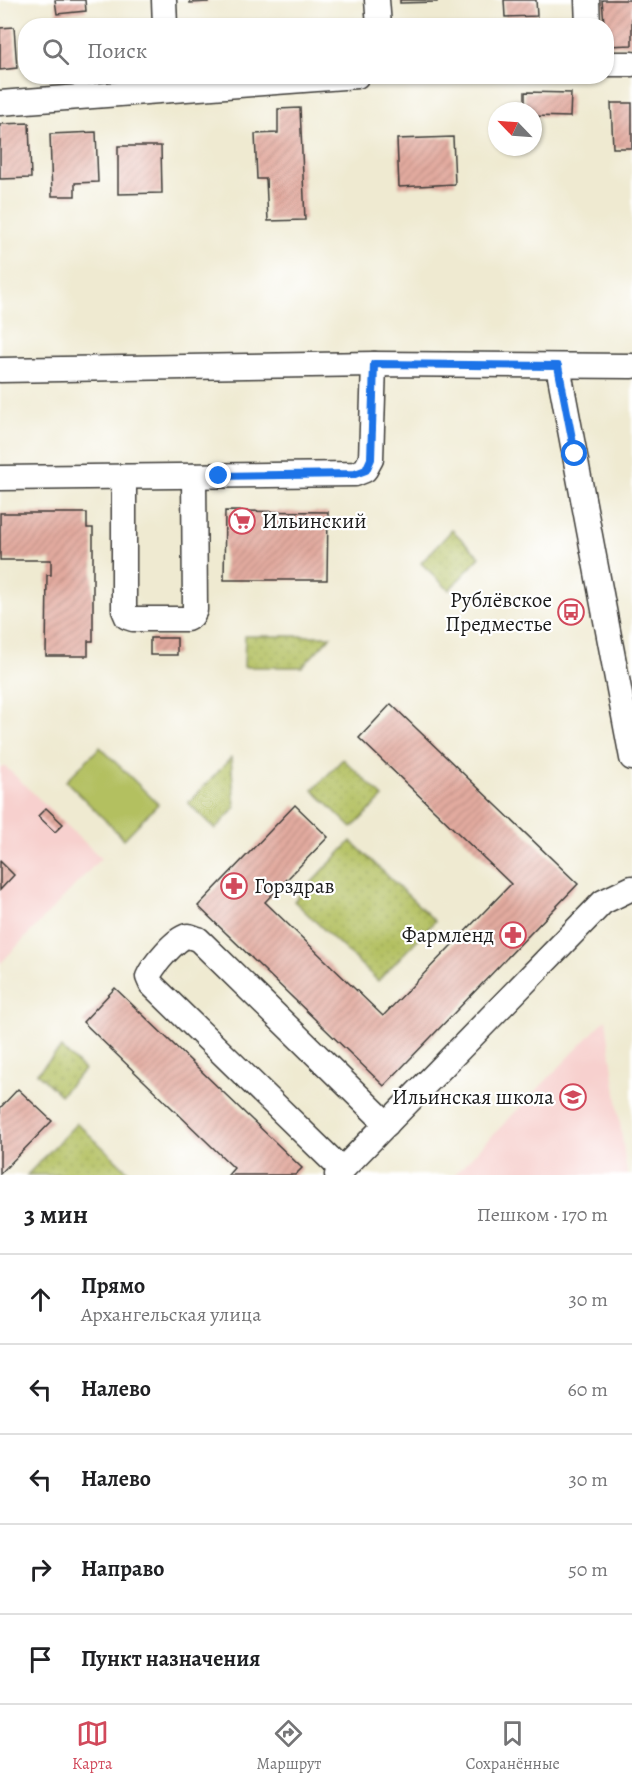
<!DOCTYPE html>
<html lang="ru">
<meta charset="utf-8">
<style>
body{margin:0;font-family:Alegreya,serif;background:#f2f2f2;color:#202124}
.compass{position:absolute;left:488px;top:102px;width:54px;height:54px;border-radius:50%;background:#fff;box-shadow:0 2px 4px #0004;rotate:295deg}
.stop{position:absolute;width:18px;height:18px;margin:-14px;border:4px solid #1a73e8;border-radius:50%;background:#fff}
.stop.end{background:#1a73e8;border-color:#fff;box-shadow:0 2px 6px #0008}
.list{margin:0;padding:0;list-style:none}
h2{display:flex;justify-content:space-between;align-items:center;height:78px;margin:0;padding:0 24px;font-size:26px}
h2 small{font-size:20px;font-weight:400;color:#757577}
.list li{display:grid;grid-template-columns:39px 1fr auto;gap:18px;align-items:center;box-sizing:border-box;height:90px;padding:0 24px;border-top:2px solid #e0e0e0}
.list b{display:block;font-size:22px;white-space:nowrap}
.list p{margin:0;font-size:20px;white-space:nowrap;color:#757577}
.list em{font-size:20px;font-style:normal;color:#757577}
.icon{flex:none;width:33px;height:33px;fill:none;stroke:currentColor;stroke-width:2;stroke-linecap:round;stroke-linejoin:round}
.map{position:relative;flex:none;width:632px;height:1175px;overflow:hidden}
.search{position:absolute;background:#fff;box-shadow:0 2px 4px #0004;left:18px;right:18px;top:18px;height:66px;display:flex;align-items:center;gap:15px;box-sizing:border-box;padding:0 21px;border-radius:24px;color:#757577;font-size:22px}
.sheet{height:528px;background:#fff}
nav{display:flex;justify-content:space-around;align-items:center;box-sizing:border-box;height:84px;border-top:2px solid #e0e0e0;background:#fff;font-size:16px;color:#757577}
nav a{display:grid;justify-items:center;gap:3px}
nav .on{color:#d1495b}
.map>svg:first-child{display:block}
.built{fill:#f7d0ce}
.park{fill:url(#park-dots);stroke:#686e3e;stroke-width:1.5}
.garden{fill:#b3c061;stroke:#686e3e;stroke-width:1.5}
.building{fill:url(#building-hatch)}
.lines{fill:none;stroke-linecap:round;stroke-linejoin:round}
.minor-casing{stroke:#3c3b37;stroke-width:27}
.minor{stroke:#fff;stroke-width:24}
.route{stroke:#1a73e8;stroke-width:8}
.labels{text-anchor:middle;stroke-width:4.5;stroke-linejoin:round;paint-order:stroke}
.poi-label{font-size:21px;fill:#1c1c1c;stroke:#fff;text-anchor:end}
</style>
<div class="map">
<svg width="632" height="1175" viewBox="0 0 632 1175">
<defs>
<pattern id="park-dots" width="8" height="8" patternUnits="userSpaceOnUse" patternTransform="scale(1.5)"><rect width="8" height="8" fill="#b3c061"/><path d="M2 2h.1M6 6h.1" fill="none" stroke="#99a454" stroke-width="1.8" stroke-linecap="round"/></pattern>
<pattern id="building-hatch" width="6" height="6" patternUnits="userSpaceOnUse" patternTransform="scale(1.5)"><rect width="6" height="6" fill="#e2aa9f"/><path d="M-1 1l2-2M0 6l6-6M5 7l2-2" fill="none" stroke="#c19288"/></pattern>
</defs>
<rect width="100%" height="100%" fill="#fff"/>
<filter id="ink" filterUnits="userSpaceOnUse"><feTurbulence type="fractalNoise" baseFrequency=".0167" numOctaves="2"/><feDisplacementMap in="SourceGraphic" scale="12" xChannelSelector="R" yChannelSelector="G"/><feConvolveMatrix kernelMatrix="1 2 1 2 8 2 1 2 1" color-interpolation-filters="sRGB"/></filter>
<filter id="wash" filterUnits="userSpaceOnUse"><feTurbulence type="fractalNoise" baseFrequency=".008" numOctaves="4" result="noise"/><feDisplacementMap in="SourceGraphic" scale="24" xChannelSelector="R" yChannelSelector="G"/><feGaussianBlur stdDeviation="1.35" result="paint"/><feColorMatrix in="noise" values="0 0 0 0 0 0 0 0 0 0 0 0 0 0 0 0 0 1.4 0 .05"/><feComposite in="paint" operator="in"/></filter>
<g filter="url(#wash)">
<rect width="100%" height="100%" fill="#efead1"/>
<g class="built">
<polygon points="0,767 6,767 101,858 0,964"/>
<polygon points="606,1019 627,1175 454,1175"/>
</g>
<g class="park">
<polygon points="452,530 480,557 449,590 421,563"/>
<polygon points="245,636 331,636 302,667 244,667"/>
<polygon points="231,758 235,808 215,829 188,803"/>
<polygon points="343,759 383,797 352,828 313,790"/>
<polygon points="351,841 435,921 378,981 294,901"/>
<polygon points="61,1048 84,1070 60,1095 37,1073"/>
<polygon points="77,1123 132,1175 27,1175"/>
</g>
<polygon class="garden" points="100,747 158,804 124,839 66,781"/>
<g id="blocks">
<g class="building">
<polygon points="55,0 85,0 86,11 57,14"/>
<polygon points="190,0 208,0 208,2 190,3"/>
<polygon points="400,0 437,0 437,2 400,3"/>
<polygon points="504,0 536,0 537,16 505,17"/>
<polygon points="602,0 632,0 632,45 606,46"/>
<polygon points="14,27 17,68 0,70 0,28"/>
<polygon points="525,92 571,93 570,117 533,116 533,111 525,111"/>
<polygon points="611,103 632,103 632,148 613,148"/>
<polygon points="300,108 305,220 268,221 266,179 257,179 255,134 278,133 278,109"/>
<polygon points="29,123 31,178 0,179 0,124"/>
<polygon points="96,132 98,182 75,183 75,196 52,196 50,134"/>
<polygon points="453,137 455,184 399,187 397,139"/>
<polygon points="118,146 161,146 162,193 118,194"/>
<polygon points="225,511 328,512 327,580 224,580"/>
<polygon points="0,513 87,513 87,528 93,528 93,641 88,641 88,656 46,656 47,575 51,575 51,560 0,560"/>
<rect x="150" y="638" width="27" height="17"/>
<polygon points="391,704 578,884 384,1086 198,906 295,805 328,837 265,902 383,1016 511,884 359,738"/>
<polygon points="46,808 63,824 55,832 38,816"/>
<polygon points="0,861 14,875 0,890"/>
<polygon points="115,988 302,1168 295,1175 228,1175 234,1168 83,1022"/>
<polygon points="18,1089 52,1121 0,1174 0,1108"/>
</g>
</g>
</g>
<g filter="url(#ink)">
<use href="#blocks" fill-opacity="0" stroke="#3c3b37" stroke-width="1.5"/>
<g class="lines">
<g class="minor-casing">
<g id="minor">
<polyline points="164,0 165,26"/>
<polyline points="377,0 379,26"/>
<polyline points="587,0 588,26"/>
<polyline points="606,64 632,64"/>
<polyline points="0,103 357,76"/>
<polyline points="558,366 632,758"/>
<polyline points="0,370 374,364 632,366"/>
<polyline points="124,477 124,610 127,617 133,619 187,619 192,616 195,610 194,476"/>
<polyline points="0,478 355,474 365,470 371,459 374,364"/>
<path d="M 342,1170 L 151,984 L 148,977 C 152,967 177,936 188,936 C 190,936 196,939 198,939 L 387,1124"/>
<polyline points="337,1175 603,902 632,888"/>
</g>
</g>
<use href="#minor" class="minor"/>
</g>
</g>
<g class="lines" filter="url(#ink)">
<polyline class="route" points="219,476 355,474 366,470 371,459 374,364 558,366 575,454"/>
</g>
<defs>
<g id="supermarket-ring" transform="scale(1.35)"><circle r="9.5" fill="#fff" stroke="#d1495b" stroke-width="1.5"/><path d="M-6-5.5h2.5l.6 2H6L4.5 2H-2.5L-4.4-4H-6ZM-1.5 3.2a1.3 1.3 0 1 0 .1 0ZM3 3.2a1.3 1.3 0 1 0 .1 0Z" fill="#d1495b"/></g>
<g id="bus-ring" transform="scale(1.35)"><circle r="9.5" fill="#fff" stroke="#d1495b" stroke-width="1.5"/><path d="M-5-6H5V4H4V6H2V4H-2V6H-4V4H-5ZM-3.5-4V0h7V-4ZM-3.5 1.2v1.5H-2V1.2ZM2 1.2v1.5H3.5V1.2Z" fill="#d1495b"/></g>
<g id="pharmacy-ring" transform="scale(1.35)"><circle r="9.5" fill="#fff" stroke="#d1495b" stroke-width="1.5"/><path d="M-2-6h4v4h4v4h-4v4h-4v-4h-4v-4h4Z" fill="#d1495b"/></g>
<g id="school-ring" transform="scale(1.35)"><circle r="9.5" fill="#fff" stroke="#d1495b" stroke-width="1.5"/><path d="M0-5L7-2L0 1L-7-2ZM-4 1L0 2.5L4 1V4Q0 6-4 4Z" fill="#d1495b"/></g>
</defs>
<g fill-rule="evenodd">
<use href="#supermarket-ring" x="242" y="521"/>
<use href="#bus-ring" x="571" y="612"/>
<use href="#pharmacy-ring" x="234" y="886"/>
<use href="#pharmacy-ring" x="513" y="935"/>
<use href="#school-ring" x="573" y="1097"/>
</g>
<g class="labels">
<g class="poi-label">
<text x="262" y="528" text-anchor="start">Ильинский</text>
<text x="552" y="607">Рублёвское<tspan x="552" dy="24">Предместье</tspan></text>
<text x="254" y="893" text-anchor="start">Горздрав</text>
<text x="494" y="942">Фармленд</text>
<text x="554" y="1104">Ильинская школа</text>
</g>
</g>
</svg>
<svg class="compass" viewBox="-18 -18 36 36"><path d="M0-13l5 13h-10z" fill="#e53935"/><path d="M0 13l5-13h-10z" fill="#757577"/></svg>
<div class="stop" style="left:575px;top:454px"></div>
<div class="stop end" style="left:219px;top:476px"></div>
<div class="search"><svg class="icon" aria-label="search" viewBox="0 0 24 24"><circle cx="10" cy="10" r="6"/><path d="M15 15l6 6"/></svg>Поиск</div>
</div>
<section class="sheet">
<h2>3 мин<small>Пешком · 170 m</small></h2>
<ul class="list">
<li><svg class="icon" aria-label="ahead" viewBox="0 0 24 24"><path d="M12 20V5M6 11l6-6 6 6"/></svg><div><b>Прямо</b><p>Архангельская улица</p></div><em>30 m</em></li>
<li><svg class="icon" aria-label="left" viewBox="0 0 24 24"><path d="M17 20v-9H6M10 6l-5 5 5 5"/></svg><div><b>Налево</b></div><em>60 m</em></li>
<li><svg class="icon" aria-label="left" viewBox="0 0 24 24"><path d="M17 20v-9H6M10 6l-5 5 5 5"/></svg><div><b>Налево</b></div><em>30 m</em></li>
<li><svg class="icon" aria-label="right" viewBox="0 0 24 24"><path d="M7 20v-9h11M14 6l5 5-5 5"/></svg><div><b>Направо</b></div><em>50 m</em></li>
<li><svg class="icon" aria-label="arrive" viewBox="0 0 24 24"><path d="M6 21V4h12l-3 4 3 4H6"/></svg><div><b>Пункт назначения</b></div></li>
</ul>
</section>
<nav>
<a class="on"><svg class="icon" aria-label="map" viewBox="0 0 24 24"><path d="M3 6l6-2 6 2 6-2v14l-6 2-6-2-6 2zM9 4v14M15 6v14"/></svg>Карта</a>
<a><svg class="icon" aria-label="directions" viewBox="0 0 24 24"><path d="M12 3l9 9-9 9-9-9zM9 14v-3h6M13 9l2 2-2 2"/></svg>Маршрут</a>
<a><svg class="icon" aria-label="saved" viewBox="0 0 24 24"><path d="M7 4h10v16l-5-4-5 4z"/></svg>Сохранённые</a>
</nav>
